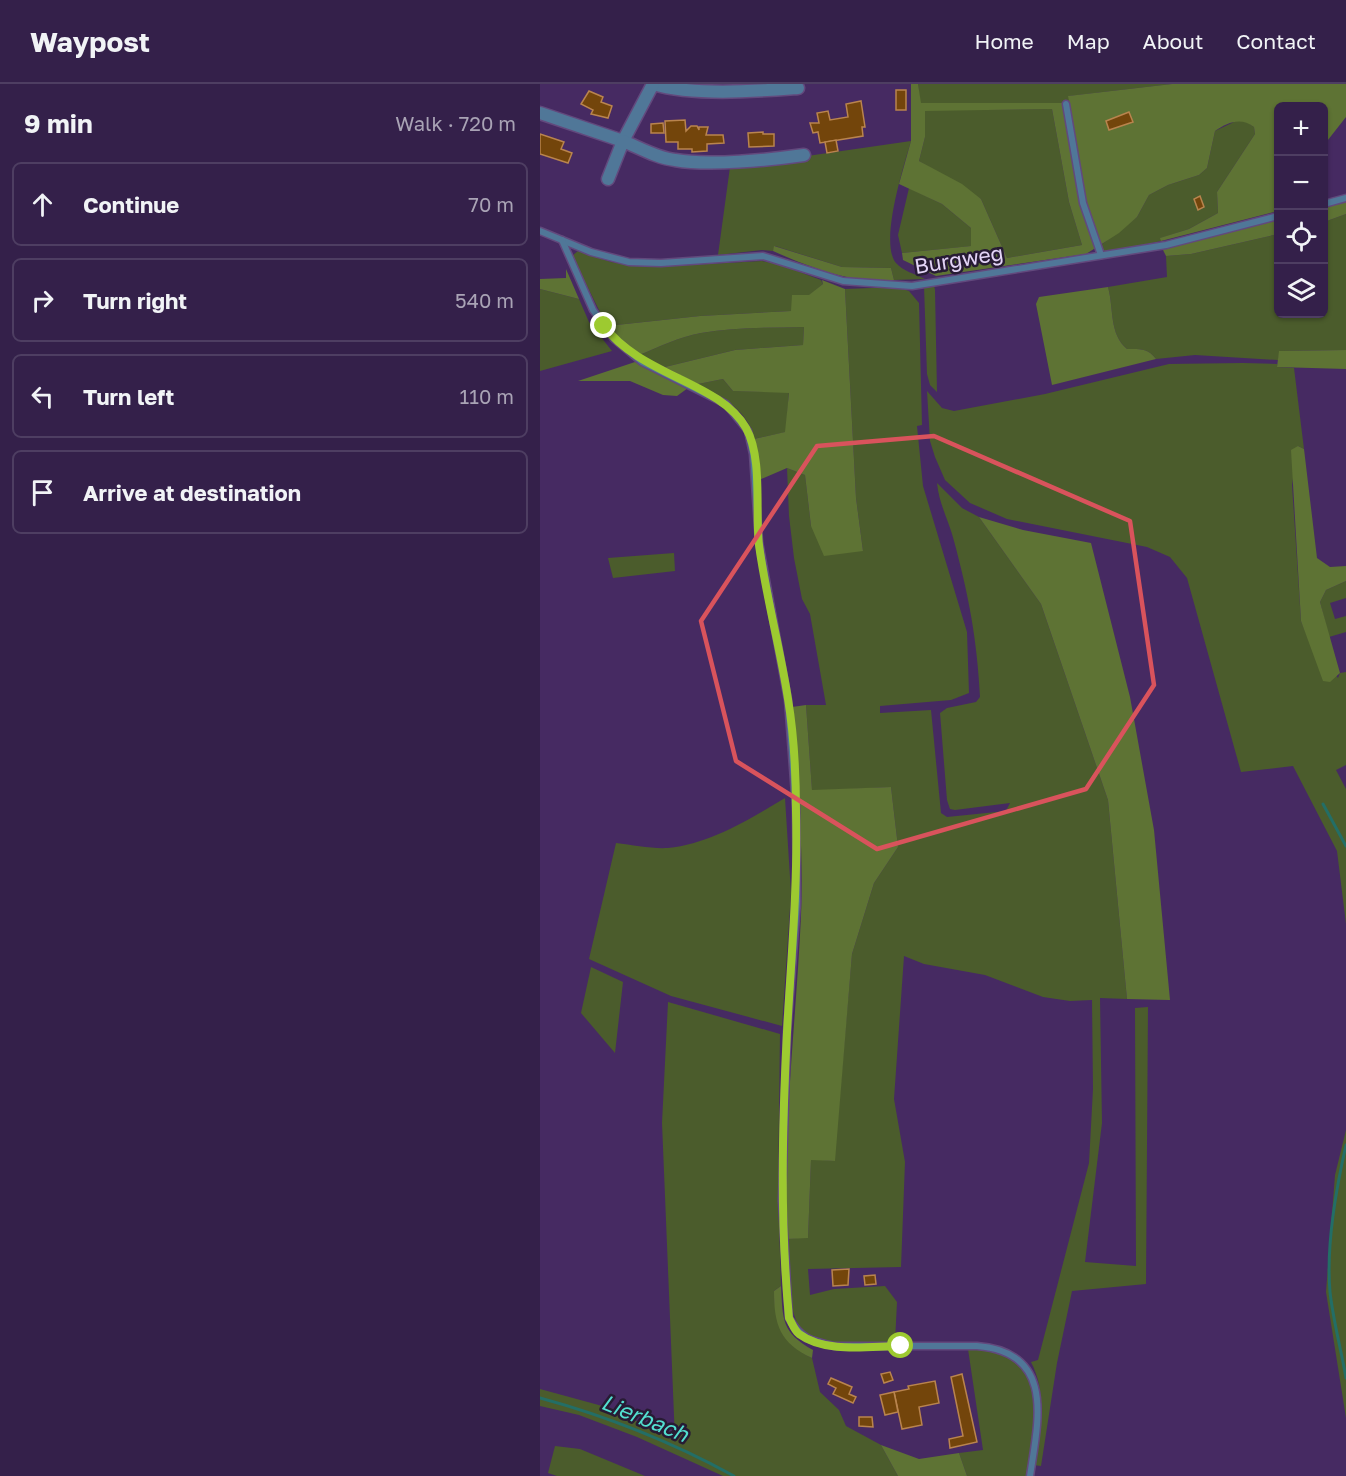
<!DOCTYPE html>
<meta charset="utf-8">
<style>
body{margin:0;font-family:"Golos Text",sans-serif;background:#3f2d54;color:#f1f3f6}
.controls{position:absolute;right:18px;top:18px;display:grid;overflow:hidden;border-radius:9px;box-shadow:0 2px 4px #0004}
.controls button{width:54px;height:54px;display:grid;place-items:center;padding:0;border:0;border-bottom:2px solid #4e3e62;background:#34204a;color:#f1f3f6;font:30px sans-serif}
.stop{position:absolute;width:18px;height:18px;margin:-14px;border:4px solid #9dca30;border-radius:50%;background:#fff}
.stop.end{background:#9dca30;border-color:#fff;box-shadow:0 2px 6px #0008}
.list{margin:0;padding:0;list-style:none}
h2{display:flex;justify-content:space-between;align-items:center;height:78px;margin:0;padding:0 24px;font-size:26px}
h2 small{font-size:20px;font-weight:400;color:#a9a3b5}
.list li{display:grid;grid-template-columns:39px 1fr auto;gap:18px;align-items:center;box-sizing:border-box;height:84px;margin:0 12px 12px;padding:0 12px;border:2px solid #4e3e62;border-radius:9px}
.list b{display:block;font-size:22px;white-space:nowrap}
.list em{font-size:20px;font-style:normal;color:#a9a3b5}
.icon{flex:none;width:33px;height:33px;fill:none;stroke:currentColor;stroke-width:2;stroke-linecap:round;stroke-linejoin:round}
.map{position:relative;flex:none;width:806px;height:1392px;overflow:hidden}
header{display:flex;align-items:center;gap:36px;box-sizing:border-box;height:84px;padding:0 30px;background:#34204a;border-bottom:2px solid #4e3e62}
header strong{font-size:28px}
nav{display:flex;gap:33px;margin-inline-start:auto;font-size:21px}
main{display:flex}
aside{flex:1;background:#34204a}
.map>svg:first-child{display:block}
.green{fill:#4b5c2c}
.forest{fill:#5e7334;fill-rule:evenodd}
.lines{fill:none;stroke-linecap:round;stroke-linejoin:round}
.stream{stroke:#236e66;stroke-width:3}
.building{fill:#73450b;stroke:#b9844e;stroke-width:1.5}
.lane-casing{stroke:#62497d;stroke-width:9}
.street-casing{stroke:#62497d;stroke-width:15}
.lane{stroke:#507798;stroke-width:6}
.street{stroke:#507798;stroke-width:12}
.route{stroke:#9dca30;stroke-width:8}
.marked{fill:none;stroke:#d9535c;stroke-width:4.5;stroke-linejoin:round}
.labels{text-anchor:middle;stroke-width:5;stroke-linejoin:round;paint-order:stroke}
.street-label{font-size:21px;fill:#e3d4f6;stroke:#271b34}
.water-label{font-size:22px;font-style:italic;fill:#52decf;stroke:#271b34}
</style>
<header>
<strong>Waypost</strong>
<nav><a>Home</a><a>Map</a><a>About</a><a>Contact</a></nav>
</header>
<main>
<aside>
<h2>9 min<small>Walk · 720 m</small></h2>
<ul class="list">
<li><svg class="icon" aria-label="ahead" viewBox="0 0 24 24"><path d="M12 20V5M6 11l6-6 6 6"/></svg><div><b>Continue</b></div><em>70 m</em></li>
<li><svg class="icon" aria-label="right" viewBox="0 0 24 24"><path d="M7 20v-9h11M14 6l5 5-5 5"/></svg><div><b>Turn right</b></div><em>540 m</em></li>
<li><svg class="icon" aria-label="left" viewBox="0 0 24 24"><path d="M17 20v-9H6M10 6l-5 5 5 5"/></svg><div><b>Turn left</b></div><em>110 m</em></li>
<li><svg class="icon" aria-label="arrive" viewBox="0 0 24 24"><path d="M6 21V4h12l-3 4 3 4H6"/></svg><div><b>Arrive at destination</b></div></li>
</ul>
</aside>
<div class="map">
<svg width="806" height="1392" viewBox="0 0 806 1392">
<rect width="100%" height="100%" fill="#462a62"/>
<g class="green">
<polygon points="378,0 632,0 529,12 529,17 520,19 380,19"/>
<polygon points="512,25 529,118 542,161 467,174 441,115 379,77 385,53 385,26"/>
<polygon points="696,37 706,37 714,43 715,50 677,108 678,129 649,145 621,154 621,157 565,169 561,161 597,133 609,111 628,101 659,91 667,84 675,47"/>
<path d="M 371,57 C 364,81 339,159 356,179 C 363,187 375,190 385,195 L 354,196 L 351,184 L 302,183 L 235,162 L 233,167 L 222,166 L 178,171 L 190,83 Z"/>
<polygon points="369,104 402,120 431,144 432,162 362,169 358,151"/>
<path d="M 806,130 L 806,266 L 740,267 L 738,276 L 655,271 L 616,275 C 608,264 600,265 587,265 C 569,250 574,225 568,203 L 627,193 L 626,172 L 651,170 L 738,150 L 738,230 L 784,230 L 784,138 Z"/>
<polygon points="38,167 71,178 114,183 222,177 241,181 281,196 283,200 251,227 160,232 67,242 32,172"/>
<polygon points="394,201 395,206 397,308 390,301 387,290 384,202"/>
<path d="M 357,203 L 369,207 L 379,219 L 382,341 L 377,342 L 383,402 L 427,548 L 429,609 L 411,616 L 340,622 L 340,629 L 391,626 L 401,729 L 407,733 L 466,727 L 470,719 L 415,726 L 410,725 L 407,716 L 400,629 L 407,624 L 436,618 L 440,613 C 437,555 429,513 414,457 C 409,437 399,420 397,399 L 422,424 L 439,433 L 501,520 L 568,716 L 587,915 L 560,914 L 562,1039 L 545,1178 L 596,1182 L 595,924 L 608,923 L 606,1200 L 532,1207 L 517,1279 L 501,1382 L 494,1381 C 500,1346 508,1311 491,1278 L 498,1276 L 549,1079 L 553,1005 L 552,916 L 530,917 L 503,913 L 445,891 L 384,880 L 364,872 L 354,1015 L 365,1078 L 361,1183 L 268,1185 L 270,1211 L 294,1205 L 345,1202 L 357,1218 L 355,1258 C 335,1261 275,1264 261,1246 C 247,1226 249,1180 247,1155 L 268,1153 L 271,1075 L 294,1077 L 312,870 L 334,799 L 358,763 L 351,703 L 272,707 L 266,621 L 286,621 L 270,530 L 262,515 L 254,474 L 249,432 L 247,384 L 265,391 L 271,442 L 323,467 L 316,414 L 305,205 Z"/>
<polygon points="0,205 39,215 49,238 72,267 0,287"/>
<path d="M 264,243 L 263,261 L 195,266 L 125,283 L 99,271 C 119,263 139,253 161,249 C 195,243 230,244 264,243 Z"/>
<polygon points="703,279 737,280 737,283 754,284 764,365 758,362 752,401 761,537 771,561 798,594 800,589 806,588 806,681 796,686 806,705 806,840 797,767 753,682 701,688 647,494 630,473 607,463 467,435 430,419 405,396 395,373 390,357 387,307 402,324 414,327 505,310 629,280"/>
<path d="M 183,295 L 193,307 L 249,308 L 246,348 L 214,355 C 208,325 182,314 158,300 Z"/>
<polygon points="134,469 135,487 73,494 68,474"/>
<polygon points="806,497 806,514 790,519 795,535 806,532 806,548 789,553 780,518 786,506"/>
<path d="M 245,714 L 251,809 L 242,942 L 131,912 L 49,875 L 76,759 C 93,761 112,765 128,764 C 170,760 210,735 245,714 Z"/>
<polygon points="51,883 83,898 75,969 41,929"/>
<path d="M 128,918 L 240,950 L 238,1109 L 241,1202 L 234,1207 C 234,1235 245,1261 272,1274 L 280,1308 L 299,1326 L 306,1342 L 341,1361 L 358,1392 L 183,1392 L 97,1353 L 39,1331 L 0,1322 L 0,1305 L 88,1329 L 90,1334 L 135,1356 L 122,1039 Z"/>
<polygon points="806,1046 806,1334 786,1208 795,1091"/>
<path d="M 428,1265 C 437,1266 447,1265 455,1267 C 512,1281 493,1352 487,1392 L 427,1392 L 419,1369 L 443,1366 Z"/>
<polygon points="15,1362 40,1365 105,1392 17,1392 8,1389"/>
</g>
<g class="forest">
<path d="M 371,0 L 378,0 L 381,19 L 520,19 L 529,17 L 528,12 L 632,0 L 806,0 L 806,33 L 784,61 L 784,22 L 738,22 L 738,127 L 621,157 L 620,154 L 649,145 L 678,129 L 677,108 L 715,50 L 714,43 C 701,33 688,38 675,47 L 667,84 L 659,91 L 628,101 L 609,111 L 597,133 L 579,149 L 546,170 L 396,192 L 363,176 L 362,169 L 431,162 L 431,144 L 402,120 L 359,100 L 371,57 ZM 512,25 L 529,118 L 542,161 L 467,174 L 441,115 L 422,100 L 379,77 L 385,53 L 385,27 Z"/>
<polygon points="806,117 806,130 784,138 784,123"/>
<polygon points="738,135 738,150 651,170 626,172 622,164"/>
<path d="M 234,162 L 302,183 L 351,184 L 354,196 C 314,201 269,183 233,167 Z"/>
<polygon points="26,185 39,215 0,205 0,195 26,194"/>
<path d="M 282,196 L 305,205 L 316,414 L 323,467 L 284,472 L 271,442 L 265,391 L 247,384 L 219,396 L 214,355 L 245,348 L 249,309 L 193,307 L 183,295 L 158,300 L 125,283 L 195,266 L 263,261 L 264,243 C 230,244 195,243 161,249 C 139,253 119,263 99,271 L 78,255 L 67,242 L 160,232 L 251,227 L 252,211 L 269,211 L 283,200 Z"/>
<path d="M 568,203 C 574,225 569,250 587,265 C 600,265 608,264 616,275 L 512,301 L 496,220 L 499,213 Z"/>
<polygon points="806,266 806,285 737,283 739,267"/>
<polygon points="95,278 148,304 137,312 123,311 90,297 38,297"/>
<polygon points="758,362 764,365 777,474 790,483 806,482 806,497 786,506 780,518 800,589 790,598 783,597 761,537 751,366"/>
<polygon points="439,433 483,446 551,459 590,613 614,746 630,916 587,915 568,716 501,520"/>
<path d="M 266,621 L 272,706 L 351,703 L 358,763 L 334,799 L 312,870 L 295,1077 L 271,1076 L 268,1154 L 247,1155 C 242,1047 256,940 261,832 C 264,763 257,692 252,623 Z"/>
<path d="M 241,1202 C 243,1236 241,1248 273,1266 L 272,1274 C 240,1259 234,1241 234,1207 Z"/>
<polygon points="341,1361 379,1375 419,1369 427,1392 358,1392"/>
</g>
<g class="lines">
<g class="stream">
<polyline points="783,720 806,762"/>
<path d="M 806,1061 C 796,1105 786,1163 790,1208 C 793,1236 801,1265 806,1294"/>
<path d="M 0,1314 C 70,1333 130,1357 194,1392"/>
</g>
</g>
<g class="building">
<rect x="356" y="6" width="10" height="20"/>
<polygon points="49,7 63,13 61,18 72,22 68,34 51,30 53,26 41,20"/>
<polygon points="321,17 325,43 322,43 323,52 280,59 278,48 273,49 270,39 279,39 277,29 288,27 290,36 308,33 306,20"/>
<polygon points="589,28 593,38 569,46 566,37"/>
<polygon points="145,36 146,47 151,42 157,42 159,46 159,43 168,43 166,51 183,51 184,59 167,60 167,67 152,68 152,65 138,65 138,58 126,58 125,37"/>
<polygon points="123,39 124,49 111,49 111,40"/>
<polygon points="223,48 223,50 234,50 234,62 209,63 208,49"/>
<polygon points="0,50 24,58 21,65 32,69 28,79 0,70"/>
<polygon points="296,56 298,67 287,69 285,58"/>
<polygon points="660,112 664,123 658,126 654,115"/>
<polygon points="309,1185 308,1201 293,1202 292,1186"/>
<polygon points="335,1191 336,1200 325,1201 324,1192"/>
<polygon points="350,1288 353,1296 344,1299 341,1290"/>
<polygon points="422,1290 437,1358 410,1364 409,1355 423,1352 411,1293"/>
<polygon points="291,1294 312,1303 309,1310 316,1313 313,1319 293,1310 296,1304 288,1300"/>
<polygon points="395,1297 399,1319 379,1323 382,1341 362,1345 354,1308 369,1305 368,1302"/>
<polygon points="354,1308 358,1328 345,1331 340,1311"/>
<polygon points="319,1333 332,1333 333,1343 319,1342"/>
</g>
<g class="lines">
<g class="lane-casing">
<g id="lane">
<polyline points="526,20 543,119 561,171"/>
<polyline points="784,120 806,114"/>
<polyline points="0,147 51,168 89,178 121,179 223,172 303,197 372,202 626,161 738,132"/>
<path d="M 22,156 L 53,226 L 73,254 L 102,278 L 186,320 L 208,347 L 213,370 L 219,458 L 248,616 L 256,724 L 257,818 L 247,949 L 242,1117 L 249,1234 C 261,1255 271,1257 294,1262 L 437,1262 C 516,1268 498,1338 490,1392"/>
</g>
</g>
<g class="street-casing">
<g id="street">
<path d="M 113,0 C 154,12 216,7 258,4"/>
<polyline points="0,29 83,57 113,0"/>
<path d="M 68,95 L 83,57 C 100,64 117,74 135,76 C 169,82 229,76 264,71"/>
</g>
</g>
<use href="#lane" class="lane"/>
<use href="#street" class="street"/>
</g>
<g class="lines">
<path class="route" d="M 64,242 C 101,292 180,298 206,344 C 223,374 215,427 219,461 C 226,513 240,563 248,615 C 254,651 256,691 256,728 C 258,802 251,874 247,948 C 242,1044 240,1139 249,1234 C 252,1239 254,1246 259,1250 C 286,1270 330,1262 361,1262"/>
</g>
<path class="marked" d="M 394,352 L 590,437 L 614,601 L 546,705 L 337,765 L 196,677 L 161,537 L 277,362 Z"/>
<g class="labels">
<g class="street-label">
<text transform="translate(419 176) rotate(-9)" y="7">Burgweg</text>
</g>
<g class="water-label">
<text transform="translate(105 1334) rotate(22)" y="8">Lierbach</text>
</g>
</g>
</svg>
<div class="controls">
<button>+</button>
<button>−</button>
<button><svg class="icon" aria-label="locate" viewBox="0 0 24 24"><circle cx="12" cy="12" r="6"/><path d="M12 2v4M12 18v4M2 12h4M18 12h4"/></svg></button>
<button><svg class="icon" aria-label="layers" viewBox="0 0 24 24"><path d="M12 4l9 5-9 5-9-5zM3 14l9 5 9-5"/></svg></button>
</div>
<div class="stop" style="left:361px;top:1262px"></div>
<div class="stop end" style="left:64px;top:242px"></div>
</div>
</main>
